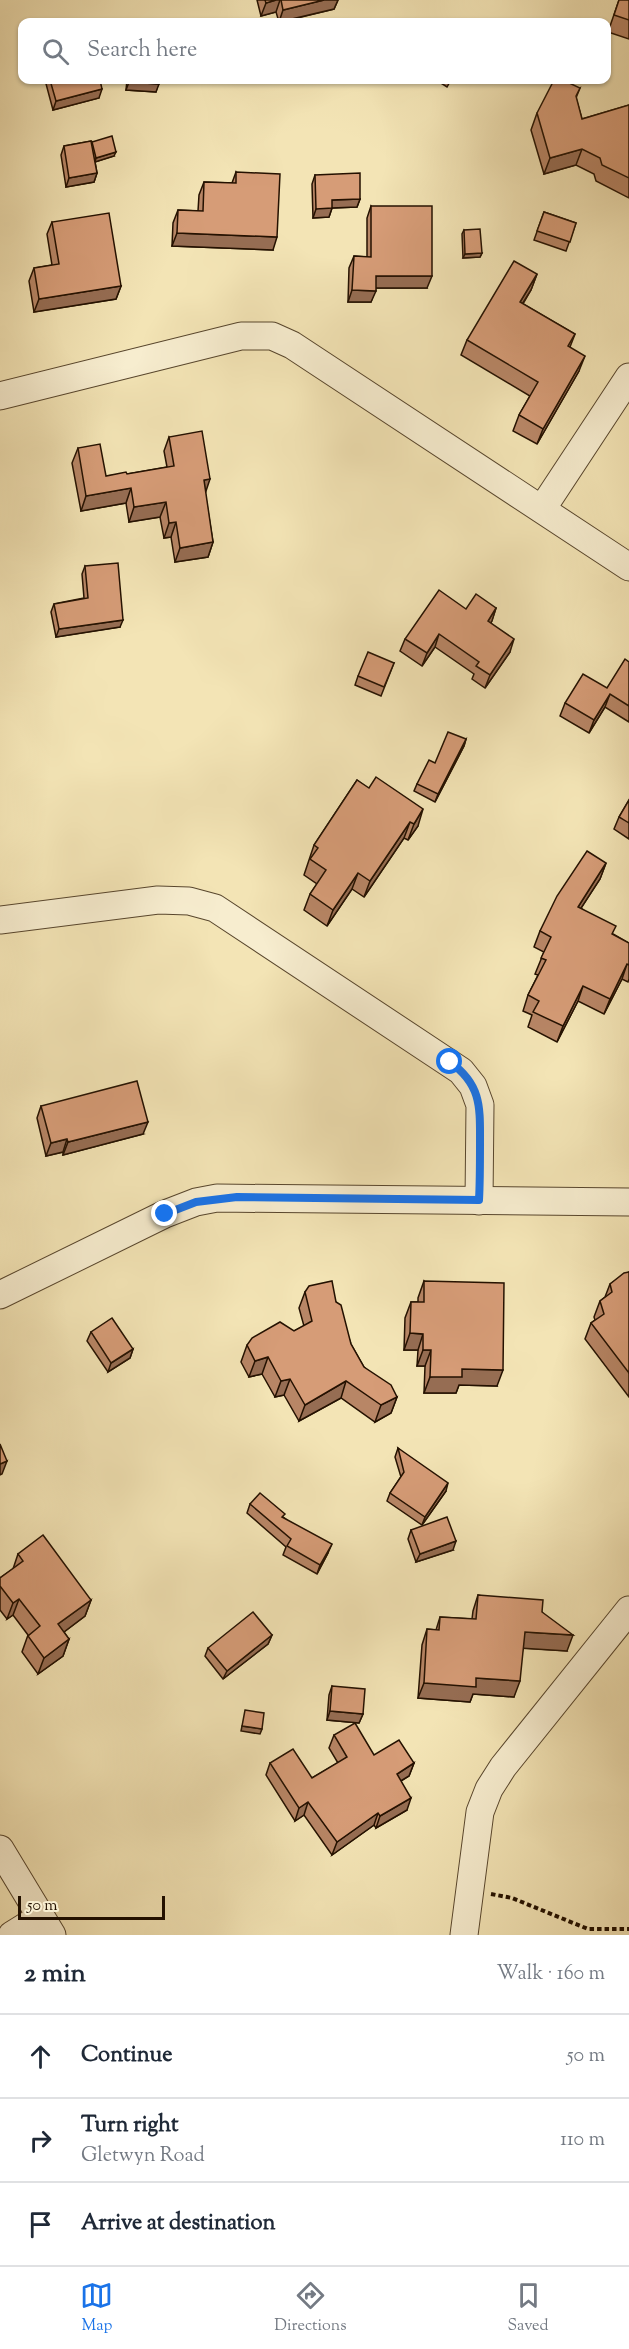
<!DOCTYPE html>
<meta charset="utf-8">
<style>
body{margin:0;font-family:"Sorts Mill Goudy",serif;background:#f2f2f3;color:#1f2937}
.scale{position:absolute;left:18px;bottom:15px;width:147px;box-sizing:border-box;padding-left:6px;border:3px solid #241100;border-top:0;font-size:16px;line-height:21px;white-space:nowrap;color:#241100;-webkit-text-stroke:4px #f7edcf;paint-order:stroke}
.stop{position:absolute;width:18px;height:18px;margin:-14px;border:4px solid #1a73e8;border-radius:50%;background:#fff}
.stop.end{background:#1a73e8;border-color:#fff;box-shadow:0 2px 6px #0008}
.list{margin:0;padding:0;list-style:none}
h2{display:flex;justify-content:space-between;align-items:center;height:78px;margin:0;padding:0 24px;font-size:26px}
h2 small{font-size:20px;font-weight:400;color:#747a83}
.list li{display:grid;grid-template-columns:39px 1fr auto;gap:18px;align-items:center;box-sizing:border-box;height:84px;padding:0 24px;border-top:2px solid #e0e1e3}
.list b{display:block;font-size:22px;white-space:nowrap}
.list p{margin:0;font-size:20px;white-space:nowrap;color:#747a83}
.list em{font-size:20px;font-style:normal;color:#747a83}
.icon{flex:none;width:33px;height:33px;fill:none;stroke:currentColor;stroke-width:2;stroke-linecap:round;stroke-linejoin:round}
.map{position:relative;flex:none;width:629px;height:1935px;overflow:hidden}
.search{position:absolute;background:#fff;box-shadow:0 2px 4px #0004;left:18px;right:18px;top:18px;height:66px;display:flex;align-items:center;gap:15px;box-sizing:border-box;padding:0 21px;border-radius:12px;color:#747a83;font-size:22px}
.sheet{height:330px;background:#fff}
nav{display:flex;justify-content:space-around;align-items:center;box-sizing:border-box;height:84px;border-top:2px solid #e0e1e3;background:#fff;font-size:16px;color:#747a83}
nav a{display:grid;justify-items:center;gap:3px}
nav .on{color:#1a73e8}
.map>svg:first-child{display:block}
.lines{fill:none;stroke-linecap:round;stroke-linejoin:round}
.minor-casing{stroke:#58462d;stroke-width:29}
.path{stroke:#241100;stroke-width:4;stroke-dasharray:4.5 3;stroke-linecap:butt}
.minor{stroke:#f7edcf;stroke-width:27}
.wall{fill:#b88666;stroke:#241100;stroke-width:1.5}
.shaded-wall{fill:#966d53;stroke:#241100;stroke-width:1.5}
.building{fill:#d69c77;stroke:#241100;stroke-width:1.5}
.route{stroke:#1a73e8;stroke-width:8}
</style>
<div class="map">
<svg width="629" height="1935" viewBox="0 0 629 1935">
<rect width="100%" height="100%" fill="#f3e4b5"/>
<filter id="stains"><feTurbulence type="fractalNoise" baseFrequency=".00333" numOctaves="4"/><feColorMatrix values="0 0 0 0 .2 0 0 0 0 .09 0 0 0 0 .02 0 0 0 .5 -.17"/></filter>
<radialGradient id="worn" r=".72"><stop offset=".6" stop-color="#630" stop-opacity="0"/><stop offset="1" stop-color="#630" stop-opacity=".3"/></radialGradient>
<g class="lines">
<g class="minor-casing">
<g id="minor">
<polyline points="0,396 241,336 272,336 292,345 629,567"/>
<polyline points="542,509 629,377"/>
<polyline points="0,920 158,900 189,901 215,908 461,1071 473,1086 480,1105 479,1201"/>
<polyline points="0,1295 165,1214 196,1202 217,1198 629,1202"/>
<polyline points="0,1849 52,1935"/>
<polyline points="12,1935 41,1917"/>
<polyline points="464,1935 480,1812 489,1789 503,1767 629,1610"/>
</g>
</g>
<polyline class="path" points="491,1894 512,1898 588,1929 629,1929"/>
<use href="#minor" class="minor"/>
</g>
<g class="wall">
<polygon points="257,0 338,0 334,9 281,22 279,22 276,12 261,16"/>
<polygon points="619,0 629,0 629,39 608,32"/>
<polygon points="45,80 100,80 99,98 53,110"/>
<polygon points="127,80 159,80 156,92 126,90"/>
<polygon points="436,80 451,80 447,87"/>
<polygon points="580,88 576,98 582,119 629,105 629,198 596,181 594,174 576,165 544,174 531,130 537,113"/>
<polygon points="91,141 114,156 95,162 97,173 94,182 66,187 61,155 64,146"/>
<polygon points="236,172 273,250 172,246 173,223 178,210 198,211 199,195 204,182 232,183"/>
<polygon points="315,175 360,199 357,207 332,208 329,217 313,218 312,184"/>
<polygon points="371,206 427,288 376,288 371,302 348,302 349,268 354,256 367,257 367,218"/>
<polygon points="544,212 576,223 566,251 534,240"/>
<polygon points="52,222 121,286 116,299 34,312 29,281 34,268 52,265 47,234"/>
<polygon points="464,230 482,253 480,257 463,258 462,234"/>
<polygon points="537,274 531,290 523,304 575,334 570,347 579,371 537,444 513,431 519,415 530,396 461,355 467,340"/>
<polygon points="169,437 205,492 213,542 208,557 175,562 171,537 164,538 160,517 129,522 126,503 81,511 72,463 78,448 106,476 127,474 167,467 164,451"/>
<polygon points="85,566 120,627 56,637 51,612 54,604 84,598 82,574"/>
<polygon points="496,608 491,623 510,652 485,688 472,679 474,674 435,647 422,666 400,651 405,639 466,609"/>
<polygon points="629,662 629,722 605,707 589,733 560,716 565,703 607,688"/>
<polygon points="394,663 381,696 355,685 358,676"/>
<polygon points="466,739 464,746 435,802 414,791 417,784 435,763"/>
<polygon points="357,780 418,826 408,840 404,838 364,897 352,889 327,926 304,910 310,894 317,884 304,875 314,845"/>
<polygon points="629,800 629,839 614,829 619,817"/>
<polygon points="606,863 600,879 581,908 613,934 629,943 629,979 628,982 622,979 604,1014 578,1001 557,1042 528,1027 532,1015 523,1011 528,995 538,975 535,974 544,952 534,947 540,931"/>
<polygon points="41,1106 143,1134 63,1155 63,1152 46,1156 37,1118"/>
<polygon points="629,1272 629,1397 585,1339 591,1323 595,1320 594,1317 600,1301 605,1297 610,1284"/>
<polygon points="424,1281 497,1386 459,1385 456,1393 424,1393 425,1366 417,1366 418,1350 404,1350 405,1318 411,1302 418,1302 418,1298"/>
<polygon points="305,1292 336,1302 351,1344 364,1367 397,1397 391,1413 375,1422 341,1398 299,1421 284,1395 275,1397 262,1374 249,1377 241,1362 247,1345 294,1331 304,1326 299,1308"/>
<polygon points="91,1332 133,1349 130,1358 108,1372 87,1341"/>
<polygon points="398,1448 446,1491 422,1525 387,1501 390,1493 401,1477 395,1457"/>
<polygon points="250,1504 283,1517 328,1553 317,1574 283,1555 286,1547 247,1513"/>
<polygon points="411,1530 453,1550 416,1562 408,1539"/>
<polygon points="18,1554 91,1600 85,1616 64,1632 69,1639 63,1656 38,1674 22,1652 28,1635 13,1615 7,1619 0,1610 0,1578 13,1569"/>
<polygon points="478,1595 542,1612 567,1651 523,1648 514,1697 473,1694 470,1702 418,1698 422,1645 427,1629 436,1630 440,1617 472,1619 473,1611"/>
<polygon points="272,1635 268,1644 223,1679 205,1656 208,1648"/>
<polygon points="332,1686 363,1714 359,1723 327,1720 329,1695"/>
<polygon points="334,1735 374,1755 414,1763 409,1776 401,1781 407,1810 376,1828 374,1825 332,1855 304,1815 295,1821 266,1775 270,1763 312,1778 338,1763 329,1748"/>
</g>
<g class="shaded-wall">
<polygon points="276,0 280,0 276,12 261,16 266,3"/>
<polygon points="324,0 338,0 334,9 279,22 283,10"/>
<polygon points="129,82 159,84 156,92 126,90"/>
<polygon points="102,89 99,98 53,110 56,101"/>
<polygon points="582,149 576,165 544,174 550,158"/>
<polygon points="116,152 114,156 95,162 96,158"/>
<polygon points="97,173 94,182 66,187 69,178"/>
<polygon points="360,199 357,207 332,208 329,217 313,218 316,209 332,200"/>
<polygon points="177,233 277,237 273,250 172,246"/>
<polygon points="482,253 480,257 463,258 465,254"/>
<polygon points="537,274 531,290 514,317 520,302"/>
<polygon points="376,276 432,276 427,288 372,288"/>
<polygon points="121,286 116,299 34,312 39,299"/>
<polygon points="352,290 376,291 371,302 348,302"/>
<polygon points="585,356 579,371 537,444 543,429"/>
<polygon points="210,479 205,494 204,480"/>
<polygon points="131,488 126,503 81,511 86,496"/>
<polygon points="166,502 160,517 129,522 134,507"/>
<polygon points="176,522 171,537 164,538 169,523"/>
<polygon points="213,542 208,557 175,562 180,548"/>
<polygon points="496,608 492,621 483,634 488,621"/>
<polygon points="123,620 120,627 56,637 59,629"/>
<polygon points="439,634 435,647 422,666 427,653"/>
<polygon points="514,639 510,652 485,688 490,675"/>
<polygon points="610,694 605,707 589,733 594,720"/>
<polygon points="466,739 464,746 435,802 438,794"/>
<polygon points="423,809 418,826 408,840 414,824"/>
<polygon points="410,822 404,838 364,897 370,881"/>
<polygon points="606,863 600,879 572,922 578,907"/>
<polygon points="358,873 352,889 327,926 333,910"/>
<polygon points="627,964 622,979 604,1014 610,999"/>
<polygon points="583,986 578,1001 557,1042 563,1026"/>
<polygon points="148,1122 143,1134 63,1155 68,1142"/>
<polygon points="67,1139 63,1152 46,1156 51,1143"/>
<polygon points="410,1333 423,1334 418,1350 404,1350"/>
<polygon points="133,1349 130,1358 108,1372 111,1363"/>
<polygon points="423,1350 431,1350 425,1366 417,1366"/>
<polygon points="268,1357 262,1374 249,1377 255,1361"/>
<polygon points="462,1369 503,1370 497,1386 459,1385 456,1393 424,1393 430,1377"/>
<polygon points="290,1379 284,1395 275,1397 281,1381"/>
<polygon points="346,1381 341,1398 299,1421 305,1405"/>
<polygon points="397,1397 391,1413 375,1422 381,1405"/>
<polygon points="7,1461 2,1474 0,1475 0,1464"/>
<polygon points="448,1483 446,1491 422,1525 425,1517"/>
<polygon points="456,1541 453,1550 416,1562 420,1554"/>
<polygon points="332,1544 328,1553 317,1574 320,1565"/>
<polygon points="19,1599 13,1615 7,1619 13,1603"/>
<polygon points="91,1600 85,1616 52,1641 58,1624"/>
<polygon points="525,1632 573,1635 567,1651 519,1648"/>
<polygon points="272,1635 268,1644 223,1679 227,1671"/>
<polygon points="69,1639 63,1656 38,1674 44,1658"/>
<polygon points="476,1678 520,1681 514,1697 473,1694 470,1702 418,1698 424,1683"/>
<polygon points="330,1711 363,1714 359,1723 327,1720"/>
<polygon points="242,1726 262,1729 260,1734 241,1731"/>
<polygon points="414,1763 409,1776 392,1786 397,1774"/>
<polygon points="411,1798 407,1810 376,1828 380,1816"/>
<polygon points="308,1802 304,1815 295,1821 299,1808"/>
<polygon points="378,1813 374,1825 332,1855 337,1842"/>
</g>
<g class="building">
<polygon points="265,0 276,0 266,3"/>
<polygon points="281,0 324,0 283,10"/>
<polygon points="619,0 629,0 629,20 614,15"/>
<polygon points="50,80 100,80 102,89 56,101"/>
<polygon points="129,80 159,80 159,84 129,82"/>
<polygon points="554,80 563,80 580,88 576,96 582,119 629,105 629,178 602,165 600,158 582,149 550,158 537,113"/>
<polygon points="112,136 116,152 96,158 92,142"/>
<polygon points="91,141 97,173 69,178 64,146"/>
<polygon points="236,172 280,174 277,237 177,233 178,210 203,211 204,182 236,183"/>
<polygon points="360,173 360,199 332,200 332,208 316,209 315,175"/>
<polygon points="371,206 432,206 432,276 376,276 376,291 352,290 354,256 371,257"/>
<polygon points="544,212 576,223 570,242 537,231"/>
<polygon points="109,213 121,286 39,299 34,268 59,264 52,222"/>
<polygon points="480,229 482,253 465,254 464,230"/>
<polygon points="514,261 537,274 520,302 575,334 568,346 585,356 543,429 519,415 538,382 467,340"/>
<polygon points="202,431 210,479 204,480 213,542 180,548 176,522 169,523 166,502 134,507 131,488 86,496 78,448 100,444 106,476 126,472 127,474 174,466 169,437"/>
<polygon points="118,563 123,620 59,629 54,604 88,598 85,566"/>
<polygon points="439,590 466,609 476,594 496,608 488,621 514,639 490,675 476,666 479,662 439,634 427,653 405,639"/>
<polygon points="368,652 394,663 384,687 358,676"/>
<polygon points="625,659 629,662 629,706 610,694 594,720 565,703 583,674 607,688"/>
<polygon points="448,732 466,739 438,794 417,784 429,760 435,763"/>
<polygon points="376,777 423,809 414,824 410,822 370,881 358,873 333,910 310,894 326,870 310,859 318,848 314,845 357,780 369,788"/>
<polygon points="629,800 629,823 619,817"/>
<polygon points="587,851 606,863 578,907 616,926 612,934 629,943 629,965 627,964 610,999 583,986 563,1026 533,1012 539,1001 528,995 546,960 541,958 551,937 540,931 557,896"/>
<polygon points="137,1081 148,1122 68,1142 67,1139 51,1143 41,1106"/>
<polygon points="629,1272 629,1373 591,1323 604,1314 600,1301 612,1292 610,1284 624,1273"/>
<polygon points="332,1281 336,1302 341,1305 351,1344 364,1367 391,1385 397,1397 381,1405 346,1381 305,1405 290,1379 281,1381 268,1357 255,1361 247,1345 252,1338 280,1322 294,1331 312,1321 305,1292 309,1286"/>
<polygon points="424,1281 504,1283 503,1370 462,1369 462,1377 430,1377 431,1350 423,1350 423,1334 410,1333 411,1302 424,1302"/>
<polygon points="112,1318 133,1349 111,1363 91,1332"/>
<polygon points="0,1444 7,1461 0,1464"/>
<polygon points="398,1448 448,1483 425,1517 390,1493 404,1472"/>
<polygon points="260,1493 285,1514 282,1517 332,1544 320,1565 287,1546 291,1539 250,1504"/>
<polygon points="447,1517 456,1541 420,1554 411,1530"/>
<polygon points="43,1535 91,1600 58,1624 69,1639 44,1658 28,1636 40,1626 19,1599 13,1603 0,1586 0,1578 23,1561 18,1554"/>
<polygon points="478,1595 543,1600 542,1612 573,1635 525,1632 520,1681 476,1678 476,1687 424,1683 427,1629 439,1630 440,1617 476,1619"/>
<polygon points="253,1612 272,1635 227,1671 208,1648"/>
<polygon points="332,1686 365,1689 363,1714 330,1711"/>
<polygon points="245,1710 264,1713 262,1729 242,1726"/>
<polygon points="355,1723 374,1755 399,1740 414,1763 397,1774 411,1798 380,1816 378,1813 337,1842 308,1802 299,1808 270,1763 293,1749 312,1778 347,1757 334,1735"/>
</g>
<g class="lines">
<path class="route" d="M 165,1214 L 196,1202 L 237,1197 L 479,1200 C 480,1182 480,1163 480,1144 C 480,1108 482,1085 450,1062"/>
</g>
<rect width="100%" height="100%" filter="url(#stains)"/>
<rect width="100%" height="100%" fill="url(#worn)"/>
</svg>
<div class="scale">50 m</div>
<div class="stop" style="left:450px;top:1062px"></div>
<div class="stop end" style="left:165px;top:1214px"></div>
<div class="search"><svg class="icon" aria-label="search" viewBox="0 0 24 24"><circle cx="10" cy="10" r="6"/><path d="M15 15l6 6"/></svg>Search here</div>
</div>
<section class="sheet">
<h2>2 min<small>Walk · 160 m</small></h2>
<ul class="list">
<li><svg class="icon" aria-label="ahead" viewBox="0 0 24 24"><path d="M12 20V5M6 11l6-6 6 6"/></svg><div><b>Continue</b></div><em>50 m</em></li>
<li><svg class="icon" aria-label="right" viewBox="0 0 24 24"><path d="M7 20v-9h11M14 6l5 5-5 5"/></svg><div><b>Turn right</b><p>Gletwyn Road</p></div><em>110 m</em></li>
<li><svg class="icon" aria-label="arrive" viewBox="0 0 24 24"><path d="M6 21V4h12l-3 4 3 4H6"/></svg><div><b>Arrive at destination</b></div></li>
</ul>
</section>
<nav>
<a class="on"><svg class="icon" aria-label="map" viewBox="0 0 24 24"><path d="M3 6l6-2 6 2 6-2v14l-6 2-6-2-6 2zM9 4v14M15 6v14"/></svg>Map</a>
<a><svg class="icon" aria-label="directions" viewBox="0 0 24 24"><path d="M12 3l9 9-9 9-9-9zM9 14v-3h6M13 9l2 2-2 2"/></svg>Directions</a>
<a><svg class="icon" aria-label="saved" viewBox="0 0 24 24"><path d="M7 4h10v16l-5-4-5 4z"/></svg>Saved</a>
</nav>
